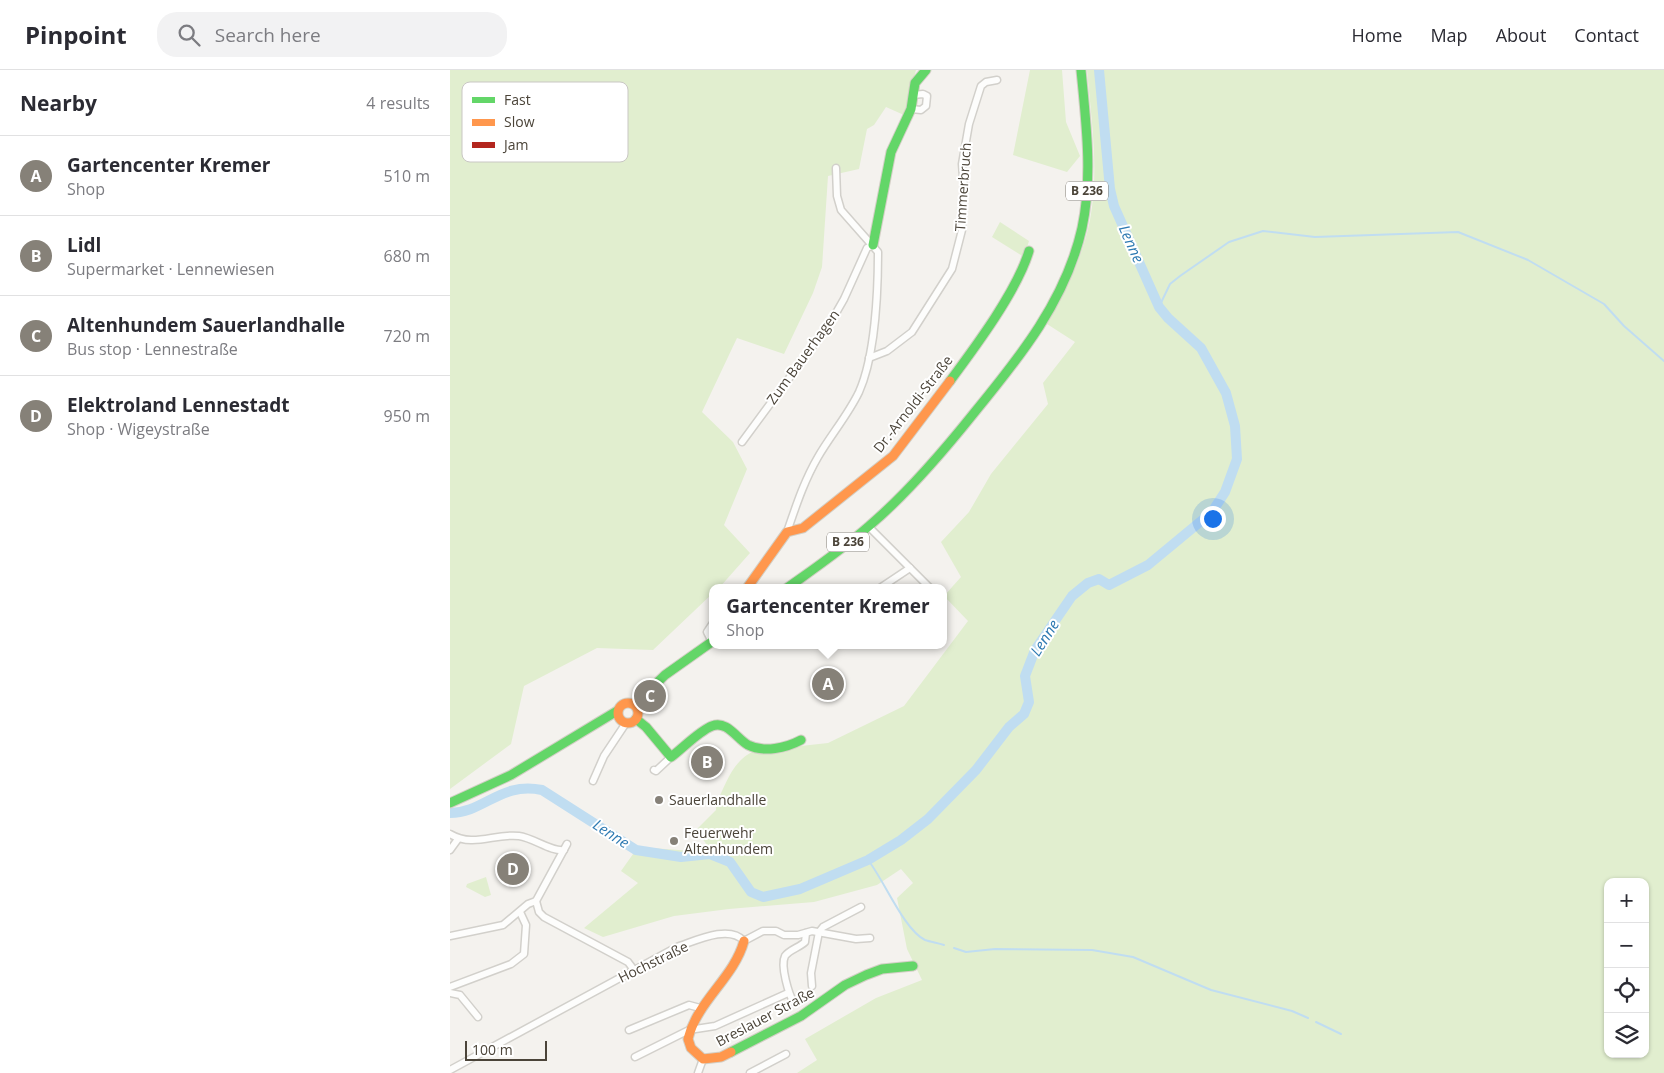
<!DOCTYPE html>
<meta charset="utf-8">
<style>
body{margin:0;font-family:"Open Sans",sans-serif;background:#f2f2f3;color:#2b2b33}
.controls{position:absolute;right:15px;bottom:15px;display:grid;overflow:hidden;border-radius:10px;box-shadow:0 1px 4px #0004}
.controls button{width:45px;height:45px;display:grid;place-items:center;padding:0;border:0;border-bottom:1px solid #e1e1e2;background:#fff;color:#2b2b33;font:25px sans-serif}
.scale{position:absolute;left:15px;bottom:12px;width:82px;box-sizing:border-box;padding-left:5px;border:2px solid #4b4439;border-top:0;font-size:14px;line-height:18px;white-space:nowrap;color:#4b4439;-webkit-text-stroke:4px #fff;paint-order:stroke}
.you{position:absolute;left:762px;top:448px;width:18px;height:18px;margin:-12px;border:4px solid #fff;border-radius:50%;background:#1a73e8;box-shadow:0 0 0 8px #1a73e833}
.badge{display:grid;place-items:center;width:32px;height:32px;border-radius:50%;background:#868178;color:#fff;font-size:16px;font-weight:700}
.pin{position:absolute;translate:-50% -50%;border:2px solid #fff;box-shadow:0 1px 5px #0006}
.popup{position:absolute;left:259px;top:514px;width:238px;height:65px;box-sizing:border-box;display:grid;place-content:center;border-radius:10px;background:#fff;filter:drop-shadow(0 1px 4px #0005);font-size:16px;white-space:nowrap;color:#7c7c81}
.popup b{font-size:19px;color:#2b2b33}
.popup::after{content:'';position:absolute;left:50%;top:100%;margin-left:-10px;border:10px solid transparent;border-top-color:#fff}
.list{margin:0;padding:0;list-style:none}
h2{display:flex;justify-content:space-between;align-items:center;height:65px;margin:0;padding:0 20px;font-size:21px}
h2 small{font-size:16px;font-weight:400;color:#7c7c81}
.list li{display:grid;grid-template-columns:32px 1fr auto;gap:15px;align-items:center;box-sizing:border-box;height:80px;padding:0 20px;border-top:1px solid #e1e1e2}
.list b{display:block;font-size:19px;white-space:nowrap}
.list p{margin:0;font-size:16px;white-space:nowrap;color:#7c7c81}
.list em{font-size:16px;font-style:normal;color:#7c7c81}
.icon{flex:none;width:28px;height:28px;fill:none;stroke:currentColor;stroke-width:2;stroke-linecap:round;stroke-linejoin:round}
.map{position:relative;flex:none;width:1214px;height:1003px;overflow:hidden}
header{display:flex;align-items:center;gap:30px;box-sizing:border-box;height:70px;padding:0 25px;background:#fff;border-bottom:1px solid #e1e1e2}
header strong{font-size:24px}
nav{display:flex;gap:28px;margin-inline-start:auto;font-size:18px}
.search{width:350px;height:45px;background:#f2f2f3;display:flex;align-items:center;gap:12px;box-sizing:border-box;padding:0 18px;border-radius:20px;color:#7c7c81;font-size:19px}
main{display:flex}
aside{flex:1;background:#fff}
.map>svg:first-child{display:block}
.green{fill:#e1eecf;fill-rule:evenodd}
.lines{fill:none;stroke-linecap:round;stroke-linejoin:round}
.stream{stroke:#c0ddf1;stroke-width:2}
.river{stroke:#c0ddf1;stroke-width:10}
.street-casing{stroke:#d2d0cb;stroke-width:9}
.fast-casing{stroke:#d3cfc5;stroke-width:11}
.slow-casing{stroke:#d3cfc5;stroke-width:11}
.street{stroke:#fdfdfc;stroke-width:6}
.fast{stroke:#63d668;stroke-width:9}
.slow{stroke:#ff974d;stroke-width:9}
.poi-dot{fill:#868178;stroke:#fff;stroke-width:2}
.labels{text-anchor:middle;stroke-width:4;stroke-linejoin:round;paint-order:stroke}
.shield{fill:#fff;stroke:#817c74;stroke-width:1}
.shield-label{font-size:12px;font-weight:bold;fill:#4b4439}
.street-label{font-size:14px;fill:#4b4439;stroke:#fff}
.poi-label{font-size:14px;fill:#4b4439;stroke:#fff;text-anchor:start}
.water-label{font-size:15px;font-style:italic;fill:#2e7ab2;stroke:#fff}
.key{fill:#fff;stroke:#c9c7c4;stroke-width:1}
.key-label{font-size:14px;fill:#4b4439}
</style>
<header>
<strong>Pinpoint</strong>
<div class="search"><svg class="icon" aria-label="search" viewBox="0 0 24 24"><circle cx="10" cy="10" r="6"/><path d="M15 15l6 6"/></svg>Search here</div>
<nav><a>Home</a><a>Map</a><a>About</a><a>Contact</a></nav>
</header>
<main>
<aside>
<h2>Nearby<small>4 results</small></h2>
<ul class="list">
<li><span class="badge">A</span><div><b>Gartencenter Kremer</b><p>Shop</p></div><em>510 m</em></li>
<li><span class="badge">B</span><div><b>Lidl</b><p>Supermarket · Lennewiesen</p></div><em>680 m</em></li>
<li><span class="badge">C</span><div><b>Altenhundem Sauerlandhalle</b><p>Bus stop · Lennestraße</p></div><em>720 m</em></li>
<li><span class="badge">D</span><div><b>Elektroland Lennestadt</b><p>Shop · Wigeystraße</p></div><em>950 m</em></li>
</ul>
</aside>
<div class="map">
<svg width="1214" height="1003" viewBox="0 0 1214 1003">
<rect width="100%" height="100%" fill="#f4f2ee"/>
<g class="green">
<polygon points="0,0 466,0 454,45 436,37 424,55 417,59 409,99 378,106 372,197 363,223 334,284 287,268 252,342 283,372 297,399 274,455 300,483 269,518 263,518 263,523 203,580 147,578 74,616 61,674 0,719"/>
<polygon points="580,0 612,0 616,52 630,86 617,102 563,85"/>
<path d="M 637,0 L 1214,0 L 1214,1003 L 347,1003 L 367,990 L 355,969 L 426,928 L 472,910 L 457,879 L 447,828 L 463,813 L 451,799 L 427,815 L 364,832 L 279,839 L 224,846 L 153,867 L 134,858 L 188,813 L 171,801 L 188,777 L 256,782 L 260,779 L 246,760 L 266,740 L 266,734 C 276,714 283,689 305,681 L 378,673 L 454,636 L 518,551 L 494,526 L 511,507 L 491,472 L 519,442 L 541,404 L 598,334 L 593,313 L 625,272 L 597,254 C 617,219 637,179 642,137 C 648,92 641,45 637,0 ZM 1158,812 L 1195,812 L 1195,984 L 1158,984 Z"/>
<polygon points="550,152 579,171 574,187 542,167"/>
<polygon points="36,807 41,825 35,827 16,817 17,814"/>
</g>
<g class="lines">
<g class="stream">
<polyline points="709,237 720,214 730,206 779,172 813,161 865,167 1008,162 1078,190 1154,234 1174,256 1214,291"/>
<path d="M 418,790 C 434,810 454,860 475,870 C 481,872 488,873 494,875"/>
<polyline points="504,878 516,882 545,879 642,880 683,887 761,920 842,941 858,948"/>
<polyline points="866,952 891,964"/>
</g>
<path class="river" d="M 0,743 C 34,743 51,711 92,720 L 186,780 L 231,787 L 260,784 L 280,792 L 301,822 L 313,827 L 350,819 L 418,790 L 451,770 L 478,749 L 526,700 L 559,657 L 574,644 L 579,632 L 575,606 L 585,580 L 622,526 L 638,513 L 649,509 L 659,515 L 698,495 L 762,442 L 775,422 L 787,389 L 785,356 L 776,323 L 751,278 L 718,248 L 709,237 L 664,136 L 660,119 L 649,0"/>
<g class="street-casing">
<g id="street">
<polyline points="461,39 471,40 476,36 477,26 473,24 463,25"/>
<polyline points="419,288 437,281 462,262 502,199 512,160 514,119 512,94 519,54 531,16 536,12 547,10"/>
<polyline points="292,372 382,250 394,229 417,178 423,175"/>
<polyline points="418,456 480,518"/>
<path d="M 337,462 C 346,436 354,411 368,387 C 380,366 398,345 409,322 C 425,286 428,222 428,182 L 391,140 L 387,126 L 386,98"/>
<polyline points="430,518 460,498"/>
<polyline points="262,572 257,562 263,553"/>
<polyline points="204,700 206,701 221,687"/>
<polyline points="143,711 154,686 176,653"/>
<path d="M 0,764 C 24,778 44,763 69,766 C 84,768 101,782 114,780"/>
<polyline points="0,780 8,769"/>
<polyline points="86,831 89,842 94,847 178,892 184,900"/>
<polyline points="0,866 53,855 78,834 86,831 117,774"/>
<polyline points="362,916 361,903 369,862 373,857 411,837"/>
<polyline points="0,917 61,894 74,884 76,855 70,842"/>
<polyline points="0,923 10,925 28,947"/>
<path d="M 344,933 C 339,925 330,896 335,886 C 339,880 350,877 355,872 L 356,863"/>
<polyline points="179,960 239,935 250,938"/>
<polyline points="185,987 239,960 265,956 338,923"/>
<path d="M 0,1000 L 227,877 C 245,871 279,854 294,871 L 313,861 L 326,861 L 334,865 L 348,865 L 362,861 L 406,869 L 420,868"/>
<polyline points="248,1003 253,989"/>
<polyline points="300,1003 336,984"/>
</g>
</g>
<g class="fast-casing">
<g id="fast">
<polyline points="423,175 441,82 461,39 465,13 476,0"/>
<path d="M 500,311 C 526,276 567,221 579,181"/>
<path d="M 337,518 C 365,498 393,479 419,456 C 458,423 492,383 524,343 C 570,287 616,230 632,158 C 643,107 636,52 631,0"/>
<polyline points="185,634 215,605 263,571"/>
<path d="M 186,649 L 196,657 L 221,687 C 232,679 249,661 262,656 C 277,650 287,669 298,675 C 314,683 336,678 351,670"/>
<polyline points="0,733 61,705 167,641"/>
<polyline points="281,982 351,946 395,915 416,905 432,899 463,896"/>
</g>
</g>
<g class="slow-casing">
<g id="slow">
<polyline points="297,518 337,462 353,458 443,386 500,311"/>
<circle cx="178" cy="643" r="10"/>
<path d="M 281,982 L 271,987 L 253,989 L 241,978 L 238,969 C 247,931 284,908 294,871"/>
</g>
</g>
<use href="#street" class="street"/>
<use href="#fast" class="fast"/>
<use href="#slow" class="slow"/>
</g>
<g class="poi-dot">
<circle cx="209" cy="730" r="5"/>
<circle cx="224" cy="771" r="5"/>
</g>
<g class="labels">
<g class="shield">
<rect x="616" y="111.5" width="42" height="19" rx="4"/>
<rect x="377" y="462.5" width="42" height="19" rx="4"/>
</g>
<g class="shield-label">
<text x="637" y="125">B 236</text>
<text x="398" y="476">B 236</text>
</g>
<g class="street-label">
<text transform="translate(513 117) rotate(-86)" y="5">Timmerbruch</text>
<text transform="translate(353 287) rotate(-54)" y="5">Zum Bauerhagen</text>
<text transform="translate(463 334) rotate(-52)" y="5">Dr.-Arnoldi-Straße</text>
<text transform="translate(203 892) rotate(-26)" y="5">Hochstraße</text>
<text transform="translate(315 947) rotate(-28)" y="5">Breslauer Straße</text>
</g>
<g class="poi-label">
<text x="219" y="735">Sauerlandhalle</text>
<text x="234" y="768">Feuerwehr<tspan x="234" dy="16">Altenhundem</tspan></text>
</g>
<g class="water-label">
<text transform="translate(681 174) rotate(66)" y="5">Lenne</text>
<text transform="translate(595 568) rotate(-58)" y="5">Lenne</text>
<text transform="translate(161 764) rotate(33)" y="5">Lenne</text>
</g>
</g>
<rect x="12" y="12" width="166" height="80" rx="8" class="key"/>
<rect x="22" y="27" width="23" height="6" fill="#63d668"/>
<rect x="22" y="49" width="23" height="7" fill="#ff974d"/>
<rect x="22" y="72" width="23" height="6" fill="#b3261e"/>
<g class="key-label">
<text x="54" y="35">Fast</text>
<text x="54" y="57">Slow</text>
<text x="54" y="80">Jam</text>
</g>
</svg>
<div class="controls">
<button>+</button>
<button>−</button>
<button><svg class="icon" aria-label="locate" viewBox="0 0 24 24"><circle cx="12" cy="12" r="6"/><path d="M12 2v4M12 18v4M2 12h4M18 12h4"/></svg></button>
<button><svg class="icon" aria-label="layers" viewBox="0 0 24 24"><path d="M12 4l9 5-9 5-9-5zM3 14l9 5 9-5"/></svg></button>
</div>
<div class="scale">100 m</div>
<div class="you"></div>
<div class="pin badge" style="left:378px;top:614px">A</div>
<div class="popup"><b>Gartencenter Kremer</b>Shop</div>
<div class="pin badge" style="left:257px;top:692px">B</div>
<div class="pin badge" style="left:200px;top:626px">C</div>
<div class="pin badge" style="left:63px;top:799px">D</div>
</div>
</main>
